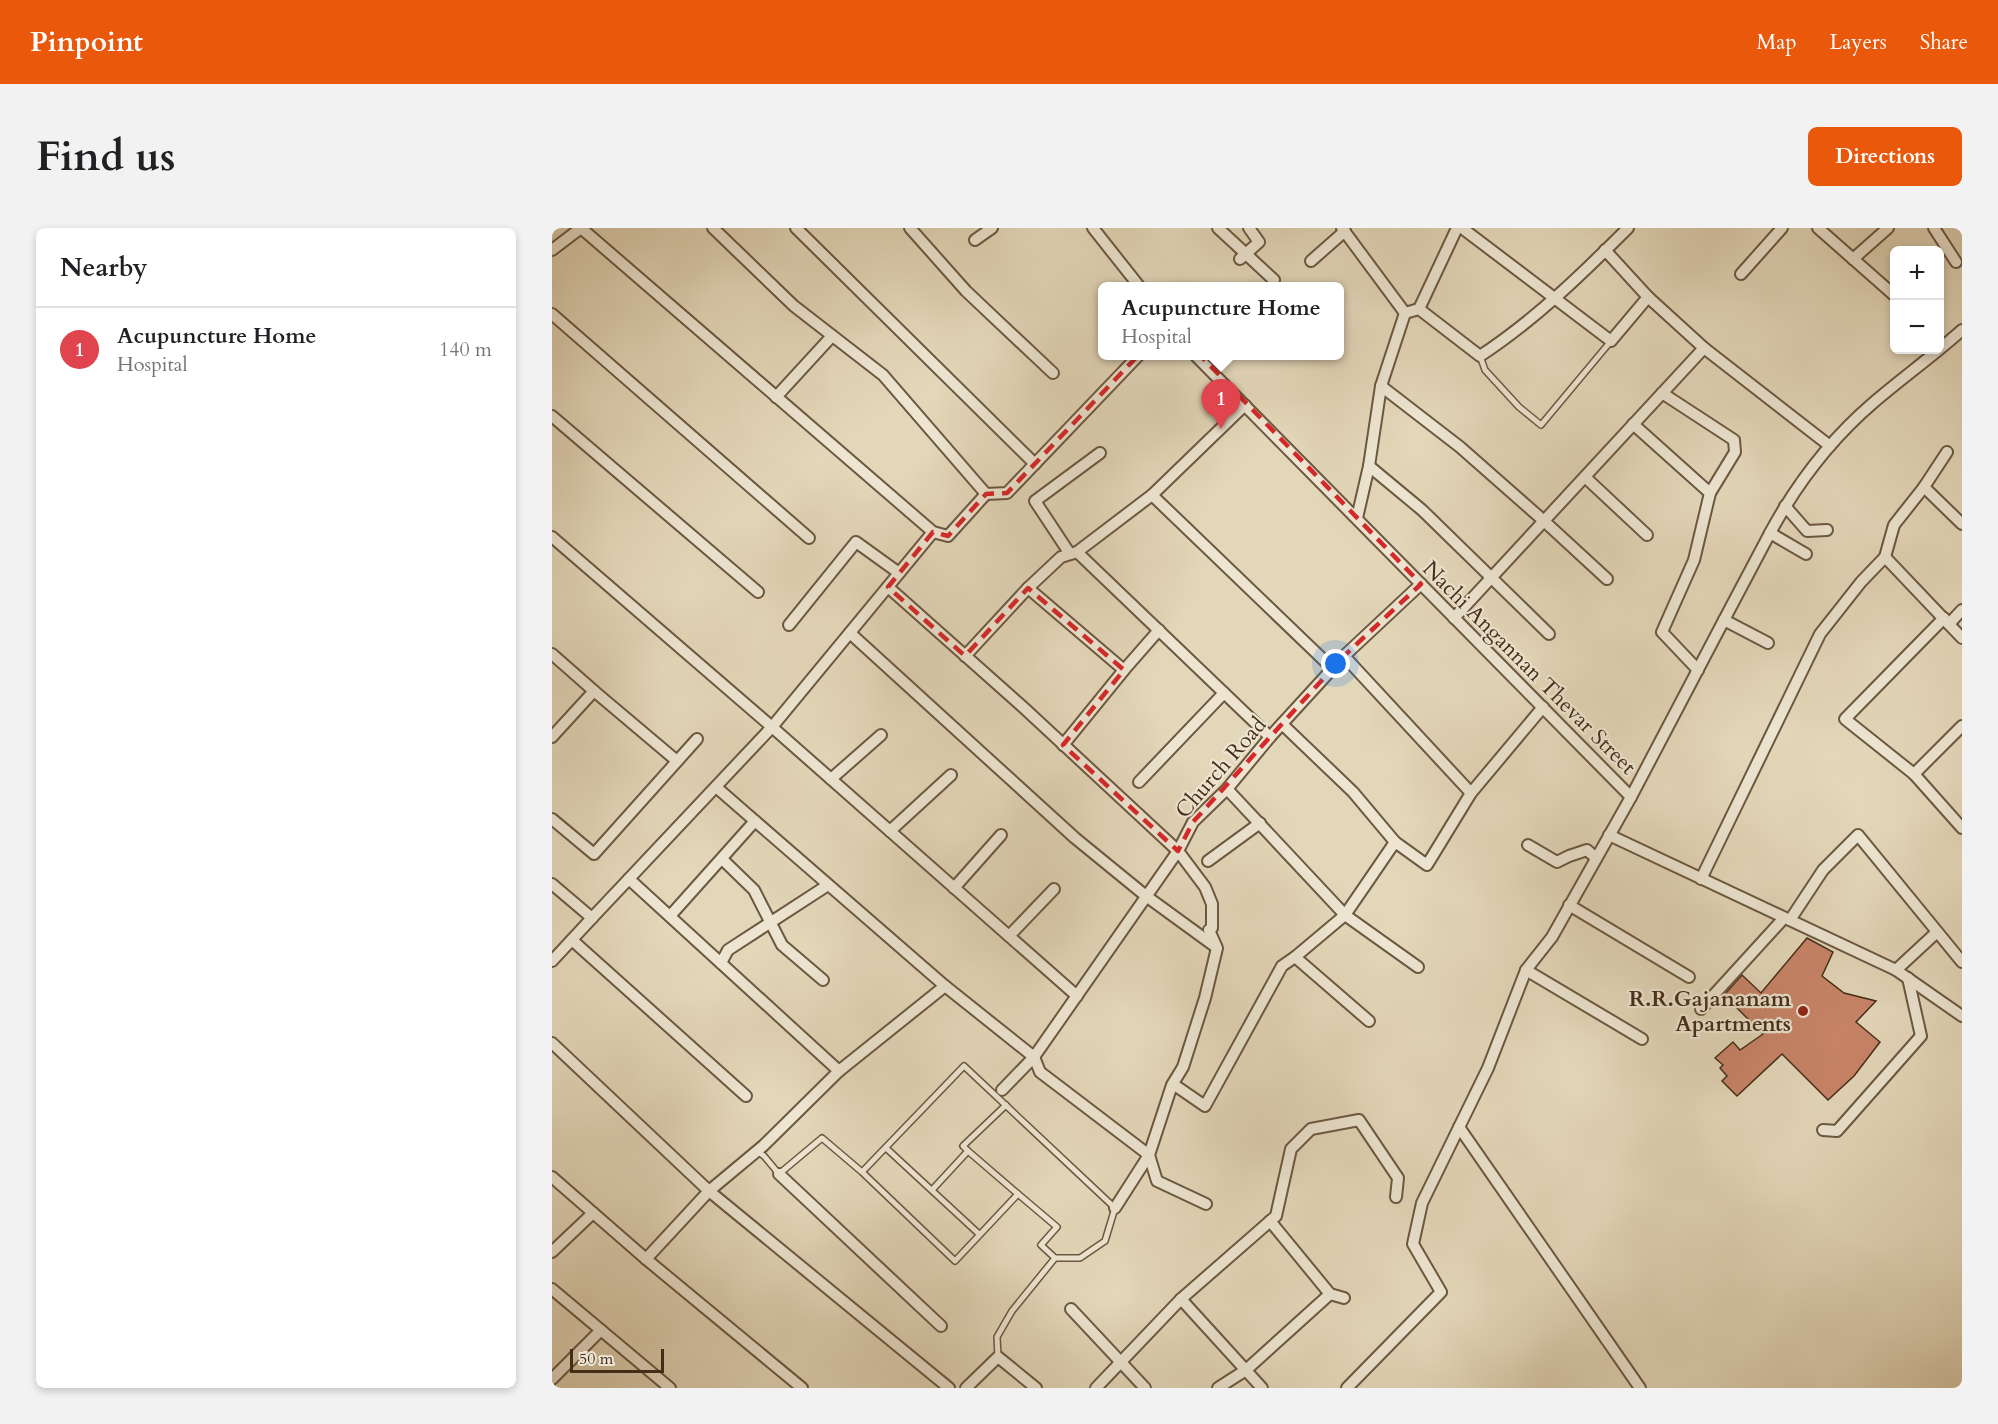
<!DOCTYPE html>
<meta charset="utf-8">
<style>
body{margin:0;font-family:Cardo,serif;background:#f2f2f2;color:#202124}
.controls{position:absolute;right:18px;top:18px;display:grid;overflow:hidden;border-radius:9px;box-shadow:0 3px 9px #0003}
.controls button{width:54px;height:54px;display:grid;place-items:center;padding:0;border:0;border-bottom:2px solid #e0e0e0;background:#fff;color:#202124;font:30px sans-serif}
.scale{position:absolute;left:18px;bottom:15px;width:94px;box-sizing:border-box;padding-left:6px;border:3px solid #442d18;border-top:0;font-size:16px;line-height:21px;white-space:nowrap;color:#442d18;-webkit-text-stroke:4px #ede5d2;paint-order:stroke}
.you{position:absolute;left:784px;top:436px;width:21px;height:21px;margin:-15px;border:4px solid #fff;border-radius:50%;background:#1a73e8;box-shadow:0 0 0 9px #1a73e833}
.badge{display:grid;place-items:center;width:39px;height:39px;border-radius:50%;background:#ea580c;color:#fff;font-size:20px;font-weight:700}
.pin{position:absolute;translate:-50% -50px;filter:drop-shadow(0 2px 3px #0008)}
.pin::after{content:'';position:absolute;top:32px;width:21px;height:18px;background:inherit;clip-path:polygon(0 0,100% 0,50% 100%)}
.popup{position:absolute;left:546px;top:54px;width:246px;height:78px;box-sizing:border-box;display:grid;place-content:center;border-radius:9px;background:#fff;filter:drop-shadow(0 2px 4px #0005);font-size:20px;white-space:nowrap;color:#757577}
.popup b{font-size:22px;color:#202124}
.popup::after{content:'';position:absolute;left:50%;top:100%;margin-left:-12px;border:12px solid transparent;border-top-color:#fff}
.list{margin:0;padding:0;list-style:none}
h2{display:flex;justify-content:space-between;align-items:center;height:78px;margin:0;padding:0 24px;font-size:26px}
h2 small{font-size:20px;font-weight:400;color:#757577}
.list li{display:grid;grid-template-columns:39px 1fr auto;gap:18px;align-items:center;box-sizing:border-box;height:84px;padding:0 24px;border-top:2px solid #e0e0e0}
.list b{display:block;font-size:22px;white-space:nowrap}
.list p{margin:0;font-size:20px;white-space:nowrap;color:#757577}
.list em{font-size:20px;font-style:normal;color:#757577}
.map{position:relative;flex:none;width:1410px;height:1160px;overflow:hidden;border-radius:9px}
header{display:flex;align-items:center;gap:36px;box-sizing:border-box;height:84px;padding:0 30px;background:#ea580c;color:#fff}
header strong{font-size:28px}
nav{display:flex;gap:33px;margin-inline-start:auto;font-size:21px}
.intro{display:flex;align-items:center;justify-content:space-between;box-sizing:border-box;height:144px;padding:0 36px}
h1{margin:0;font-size:42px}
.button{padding:15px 27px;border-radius:9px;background:#ea580c;color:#fff;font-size:21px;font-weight:700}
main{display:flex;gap:36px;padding:0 36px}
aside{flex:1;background:#fff;border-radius:9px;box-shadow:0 3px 9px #0003}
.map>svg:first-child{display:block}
.building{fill:#c88468;stroke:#442d18;stroke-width:1.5}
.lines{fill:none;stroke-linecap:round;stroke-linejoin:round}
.lane-casing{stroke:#6c5840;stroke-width:8}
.street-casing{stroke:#6c5840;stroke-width:14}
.lane{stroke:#ede5d2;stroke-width:5}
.street{stroke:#ede5d2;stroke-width:10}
.marked{fill:none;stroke:#d62828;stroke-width:4.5;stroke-dasharray:12 8;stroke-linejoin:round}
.poi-dot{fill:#8f2418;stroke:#ede5d2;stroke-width:2}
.labels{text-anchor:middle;stroke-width:4.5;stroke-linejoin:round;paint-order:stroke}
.street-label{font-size:22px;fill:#442d18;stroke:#ede5d2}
.poi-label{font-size:22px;font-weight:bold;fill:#442d18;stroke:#ede5d2;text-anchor:end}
</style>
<header>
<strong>Pinpoint</strong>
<nav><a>Map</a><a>Layers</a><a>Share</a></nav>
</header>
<div class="intro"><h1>Find us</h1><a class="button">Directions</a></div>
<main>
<aside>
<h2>Nearby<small></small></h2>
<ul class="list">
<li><span class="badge" style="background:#e0444e">1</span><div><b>Acupuncture Home</b><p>Hospital</p></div><em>140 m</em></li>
</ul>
</aside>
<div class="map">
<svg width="1410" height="1160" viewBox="0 0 1410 1160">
<rect width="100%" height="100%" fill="#e3d7b9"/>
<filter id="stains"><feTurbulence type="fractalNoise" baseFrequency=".00333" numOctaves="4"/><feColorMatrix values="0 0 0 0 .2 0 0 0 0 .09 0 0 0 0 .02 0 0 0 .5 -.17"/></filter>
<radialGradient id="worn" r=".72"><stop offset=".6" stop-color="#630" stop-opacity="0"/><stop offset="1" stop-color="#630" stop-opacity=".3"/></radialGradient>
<polygon class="building" points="1255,710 1281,724 1270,748 1292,765 1324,773 1304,794 1328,814 1302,848 1276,872 1230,826 1185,868 1170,853 1175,848 1168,840 1171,837 1163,830 1181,814 1188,822 1211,806 1172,767 1190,747 1209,765"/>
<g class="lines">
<g class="lane-casing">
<g id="lane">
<polyline points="928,128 933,142 967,179 989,197 1059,113"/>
<polyline points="334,920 427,1006"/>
<polyline points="205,923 212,928 227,946 270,910 310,944 403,1033 466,966 505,999 489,1017 503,1030 528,1030 553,1013 563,980 412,838 310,944"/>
<polyline points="416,923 411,918 454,877"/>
<polyline points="380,962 416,923 466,966"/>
<polyline points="446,1129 445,1109 460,1083 503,1030"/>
</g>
</g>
<g class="street-casing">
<g id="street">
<polyline points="29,0 381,304 396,308 434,266 455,265 586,128"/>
<polyline points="161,0 242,78 331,147 434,266"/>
<polyline points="244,0 483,236"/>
<polyline points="358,0 414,63 501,145"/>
<polyline points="541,0 587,58"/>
<polyline points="666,0 722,52 720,58"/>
<path d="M 790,0 L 853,85 L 867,81 L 928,128 C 983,92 1030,46 1076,0"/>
<polyline points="1266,0 1342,67"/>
<polyline points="1382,0 1404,34"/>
<polyline points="423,12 440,0"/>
<polyline points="0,22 29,0"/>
<polyline points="1053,22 1096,69"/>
<polyline points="688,31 707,14 697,0"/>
<polyline points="1301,31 1336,0"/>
<polyline points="759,33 793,3"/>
<polyline points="1189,46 1230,0"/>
<polyline points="867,81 905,0"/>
<polyline points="0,86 257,310"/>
<polyline points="1152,120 1278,218"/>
<polyline points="644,128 1079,569 1000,709 974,742 936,840 870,975 861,1016 889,1064 795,1160"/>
<polyline points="829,158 908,219 992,293 1055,351"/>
<polyline points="1110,165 1182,212 1183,224 1158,265 1142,332 1110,404 1146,442"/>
<polyline points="224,169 280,108"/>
<polyline points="693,177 600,267 525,324 718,509"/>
<polyline points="0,188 206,364"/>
<polyline points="1081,196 1158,265"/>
<polyline points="817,238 870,282 997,406"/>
<polyline points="1033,249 1095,307"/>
<polyline points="1372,259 1410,296"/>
<polyline points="600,267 781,441"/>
<polyline points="1233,278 1255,303 1275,302"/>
<polyline points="805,290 817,238 829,158 853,85"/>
<path d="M 1218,305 C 1244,257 1279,211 1321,175 C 1350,150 1381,128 1410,102"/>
<polyline points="0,309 220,499 525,768"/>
<polyline points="518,326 483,273 548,225"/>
<polyline points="1333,329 1342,297 1372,259 1395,224"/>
<polyline points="336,359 472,480 626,623 653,659 660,676 660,700 657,702 665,720 653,770 631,839 620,857 597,927 563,980"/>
<polyline points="902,390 1152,120 1096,69 1059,113 910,0"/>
<polyline points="1172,392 1218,305 1254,326"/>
<polyline points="1397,396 1410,382"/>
<polyline points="237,397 304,314 347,345"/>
<polyline points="298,405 523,610 594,668 664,719"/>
<polyline points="0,426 42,463 0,509"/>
<polyline points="413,428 476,360"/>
<polyline points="792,428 919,565"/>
<polyline points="572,442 607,402"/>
<polyline points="42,463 125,533"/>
<polyline points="730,496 801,564 843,614 875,637 919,565 991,479"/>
<polyline points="1410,498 1362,546 1410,600"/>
<polyline points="511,517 572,442 476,360 509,329 525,324"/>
<polyline points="1362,546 1293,491 1392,390"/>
<polyline points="279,551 329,507"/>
<polyline points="587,554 672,465"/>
<polyline points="164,559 203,593"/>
<polyline points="675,561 793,687 866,739"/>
<polyline points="1079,569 1172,392 1216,415"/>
<polyline points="0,591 42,626 145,511"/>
<polyline points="338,603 399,547"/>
<polyline points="1057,607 1344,742 1410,788"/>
<polyline points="976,617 1005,634 1017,628 1035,622 1044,630"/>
<polyline points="170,631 202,662 230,717 271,752"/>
<polyline points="656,633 708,595"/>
<polyline points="77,651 287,843"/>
<polyline points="1149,651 1268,406 1309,354 1333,329 1410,410"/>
<polyline points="0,656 40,690 220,499 381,304"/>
<polyline points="402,660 449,607"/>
<polyline points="1017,677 1137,749"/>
<polyline points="118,688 203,593 393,758 482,829 488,844 597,927 605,953 654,976"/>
<polyline points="1238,692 1271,642 1306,607 1410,734"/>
<polyline points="457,708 502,661"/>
<polyline points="20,712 194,868"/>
<polyline points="0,733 40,690"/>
<polyline points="169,735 176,722 276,657"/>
<polyline points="974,742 1090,811"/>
<polyline points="1344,742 1385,704"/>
<polyline points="1149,781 1232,690"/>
<polyline points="817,793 743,729 793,687 843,614"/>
<polyline points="0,815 157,963 397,1160"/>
<polyline points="621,856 653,878 730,738 743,729"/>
<polyline points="450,862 482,829 626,623 641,594 675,561 718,509 792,428 869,356"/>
<polyline points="907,899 1088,1160"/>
<polyline points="1271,902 1285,903 1369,808 1356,750"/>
<polyline points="227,946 389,1098"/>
<polyline points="0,949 94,1031 250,1160"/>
<polyline points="718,993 778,1066 792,1070"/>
<polyline points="0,1024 41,985"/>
<polyline points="94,1031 157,963 211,918 287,843 393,758"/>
<polyline points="0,1061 118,1160"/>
<polyline points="519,1081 593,1160"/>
<polyline points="0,1151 49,1102"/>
<polyline points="414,1160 446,1129 484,1160"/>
<polyline points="544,1160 629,1071"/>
<polyline points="666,1160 694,1142 778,1066"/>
<polyline points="710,1160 629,1071 724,988 739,921 759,901 807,892 846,950 844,969"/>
</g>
</g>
<use href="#lane" class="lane"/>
<use href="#street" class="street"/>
</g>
<path class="marked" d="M 617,95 L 869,356 L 792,428 L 718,509 L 641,594 L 626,623 L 511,517 L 572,442 L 476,360 L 413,428 L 336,359 L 381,304 L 396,308 L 434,266 L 455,265 Z"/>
<circle class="poi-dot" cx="1251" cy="783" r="6"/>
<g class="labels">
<g class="street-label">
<text transform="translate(978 439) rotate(45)" y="8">Nachi Angannan Thevar Street</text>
<text transform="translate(668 539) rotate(-49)" y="8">Church Road</text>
</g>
<g class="poi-label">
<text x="1239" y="778">R.R.Gajananam<tspan x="1239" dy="25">Apartments</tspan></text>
</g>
</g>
<rect width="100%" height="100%" filter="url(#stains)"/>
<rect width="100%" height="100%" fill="url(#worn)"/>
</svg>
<div class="controls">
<button>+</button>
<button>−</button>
</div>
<div class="scale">50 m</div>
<div class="you"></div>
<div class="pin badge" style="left:669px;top:201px;background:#e0444e">1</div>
<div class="popup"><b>Acupuncture Home</b>Hospital</div>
</div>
</main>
